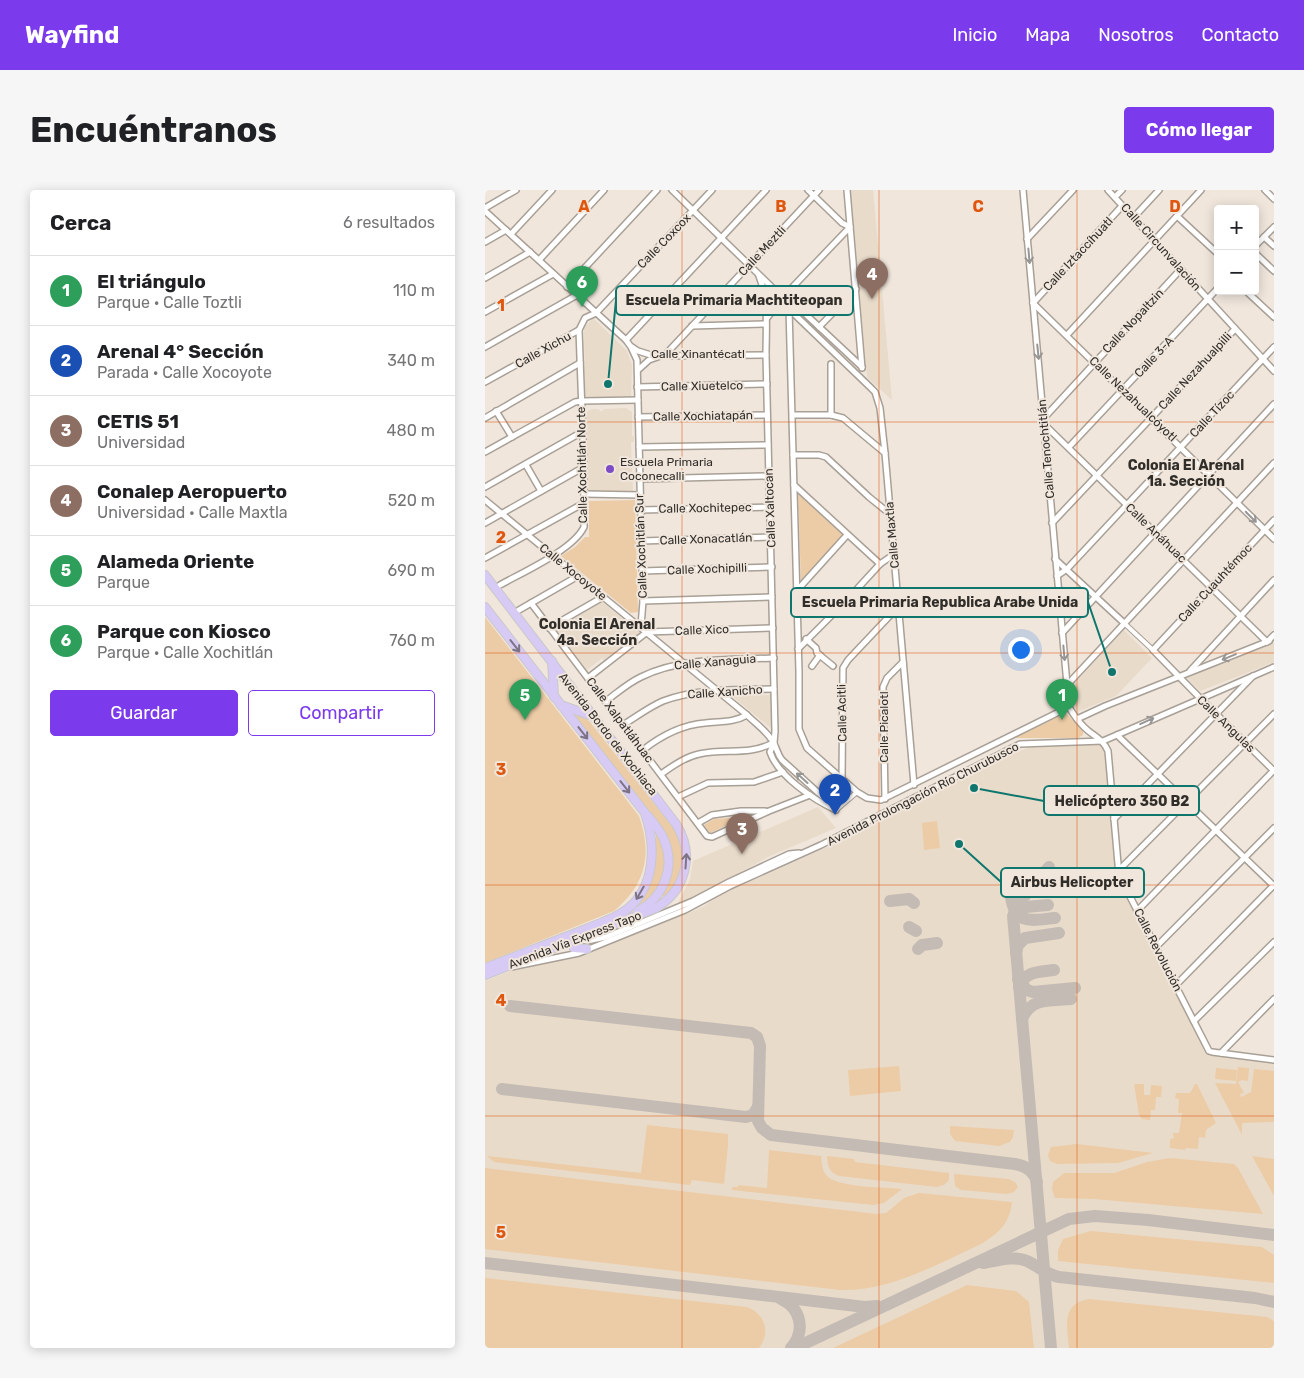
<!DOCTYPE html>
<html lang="es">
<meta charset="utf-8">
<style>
body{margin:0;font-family:Rubik,sans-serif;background:#f6f6f6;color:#202124}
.controls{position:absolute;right:15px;top:15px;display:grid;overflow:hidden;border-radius:5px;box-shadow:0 2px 12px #0003}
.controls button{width:45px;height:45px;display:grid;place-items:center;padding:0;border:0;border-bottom:1px solid #e0e0e0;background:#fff;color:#202124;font:25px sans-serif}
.you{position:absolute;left:535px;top:459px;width:18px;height:18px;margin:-12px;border:4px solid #fff;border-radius:50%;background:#1a73e8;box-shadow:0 0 0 8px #1a73e833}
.badge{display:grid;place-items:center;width:32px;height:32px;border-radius:50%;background:#7c3aed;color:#fff;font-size:16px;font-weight:700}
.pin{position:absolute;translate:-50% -41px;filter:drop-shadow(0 1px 2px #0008)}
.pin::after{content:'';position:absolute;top:26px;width:18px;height:15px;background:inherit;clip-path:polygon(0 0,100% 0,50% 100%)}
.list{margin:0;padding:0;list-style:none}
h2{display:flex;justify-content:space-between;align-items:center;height:65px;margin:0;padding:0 20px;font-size:21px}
h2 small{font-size:16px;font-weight:400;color:#757577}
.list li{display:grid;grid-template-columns:32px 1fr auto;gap:15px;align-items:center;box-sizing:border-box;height:70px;padding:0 20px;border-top:1px solid #e0e0e0}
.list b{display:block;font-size:19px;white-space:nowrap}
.list p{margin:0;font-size:16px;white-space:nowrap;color:#757577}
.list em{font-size:16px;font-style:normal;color:#757577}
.actions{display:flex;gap:10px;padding:15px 20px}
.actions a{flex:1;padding:11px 0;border:1px solid #7c3aed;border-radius:5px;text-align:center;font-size:18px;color:#7c3aed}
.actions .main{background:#7c3aed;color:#fff}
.map{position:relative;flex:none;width:789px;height:1158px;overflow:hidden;border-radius:5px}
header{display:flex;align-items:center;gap:30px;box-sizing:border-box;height:70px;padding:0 25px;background:#7c3aed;color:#fff}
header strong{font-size:24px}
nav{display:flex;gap:28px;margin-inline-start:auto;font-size:18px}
.intro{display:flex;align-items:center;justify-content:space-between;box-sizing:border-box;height:120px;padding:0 30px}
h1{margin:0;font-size:35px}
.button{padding:12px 22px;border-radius:5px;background:#7c3aed;color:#fff;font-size:18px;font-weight:700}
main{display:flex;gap:30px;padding:0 30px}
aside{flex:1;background:#fff;border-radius:5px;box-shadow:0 2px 12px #0003}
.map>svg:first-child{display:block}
.built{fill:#e9dbca}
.green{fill:#eccca6}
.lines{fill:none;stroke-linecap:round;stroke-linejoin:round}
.taxiway{stroke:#c4bcb4;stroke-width:12}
.pedestrian-casing{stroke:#a8a096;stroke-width:6}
.minor-casing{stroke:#a8a096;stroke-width:8}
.primary-casing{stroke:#c9c9c8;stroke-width:10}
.pedestrian{stroke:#fff;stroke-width:4}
.minor{stroke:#fff;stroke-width:5}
.primary{stroke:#d7caf4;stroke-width:8}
.oneway{stroke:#989694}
.oneway2{stroke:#7c7485}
.grid{fill:none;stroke:#df570e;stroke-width:1;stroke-opacity:0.55}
.poi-dot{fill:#7e4dc5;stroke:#f0e6dc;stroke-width:2}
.labels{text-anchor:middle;stroke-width:4;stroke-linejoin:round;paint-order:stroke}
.street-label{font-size:12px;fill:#312e2a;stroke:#f0e6dc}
.poi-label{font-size:12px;fill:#312e2a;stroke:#f0e6dc;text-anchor:start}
.neighbourhood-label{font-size:14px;font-weight:bold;fill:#312e2a;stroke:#f0e6dc}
.grid-label{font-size:16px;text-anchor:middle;font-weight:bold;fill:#df570e;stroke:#f0e6dc;stroke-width:4;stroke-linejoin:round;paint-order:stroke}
.leader{fill:none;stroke:#0f766e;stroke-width:2}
.callout-dot{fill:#0f766e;stroke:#f0e6dc;stroke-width:2}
.callout{fill:#f0e6dc;stroke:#0f766e;stroke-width:2}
.callout-label{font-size:14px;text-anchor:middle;font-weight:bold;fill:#312e2a}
</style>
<header>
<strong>Wayfind</strong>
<nav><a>Inicio</a><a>Mapa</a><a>Nosotros</a><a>Contacto</a></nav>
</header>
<div class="intro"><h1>Encuéntranos</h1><a class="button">Cómo llegar</a></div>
<main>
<aside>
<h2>Cerca<small>6 resultados</small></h2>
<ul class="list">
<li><span class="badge" style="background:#2e9e5b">1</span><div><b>El triángulo</b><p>Parque · Calle Toztli</p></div><em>110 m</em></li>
<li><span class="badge" style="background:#1a4fb4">2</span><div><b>Arenal 4° Sección</b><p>Parada · Calle Xocoyote</p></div><em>340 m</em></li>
<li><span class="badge" style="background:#8d6e63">3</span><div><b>CETIS 51</b><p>Universidad</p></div><em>480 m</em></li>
<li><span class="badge" style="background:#8d6e63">4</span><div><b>Conalep Aeropuerto</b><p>Universidad · Calle Maxtla</p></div><em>520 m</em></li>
<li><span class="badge" style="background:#2e9e5b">5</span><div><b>Alameda Oriente</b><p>Parque</p></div><em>690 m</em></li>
<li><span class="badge" style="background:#2e9e5b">6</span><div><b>Parque con Kiosco</b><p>Parque · Calle Xochitlán</p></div><em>760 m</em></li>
</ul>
<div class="actions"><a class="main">Guardar</a><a>Compartir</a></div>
</aside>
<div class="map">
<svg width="789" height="1158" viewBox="0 0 789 1158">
<rect width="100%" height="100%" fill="#f0e6dc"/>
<g class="built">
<polygon points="366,0 388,0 407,210 382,187"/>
<polygon points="108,128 142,161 147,175 146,207 100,210 99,138"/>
<polygon points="141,218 147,222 147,246 149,246 149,252 146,252 148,301 103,302 101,222 107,219 114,219 115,221 118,221 118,219"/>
<polygon points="117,412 155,443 119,470 117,468 102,480 71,439"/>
<polygon points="639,440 667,468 631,506 592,522 590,520 587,496"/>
<polygon points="789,450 789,472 754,486 715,501 700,486"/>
<polygon points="286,505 287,539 247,506"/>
<polygon points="612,553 621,562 632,686 725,865 789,872 789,1158 0,1158 0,791 25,781 98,765 218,717 235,705 363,648 516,569 542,558"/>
<polygon points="333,617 351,638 285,666 210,707 195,714 193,713 205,689 208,671"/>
</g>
<g class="green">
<polygon points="313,302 361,344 316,392"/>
<polygon points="150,310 153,422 146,423 76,366 90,357 100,347 104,347 104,311"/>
<path d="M 0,427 L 154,626 C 168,665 160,695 129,721 L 0,773 Z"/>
<path d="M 87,523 L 100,528 L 105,532 L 192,643 C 200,669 198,686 180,707 L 176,705 C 184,690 188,678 186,661 Z"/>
<polygon points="581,523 598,541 598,545 593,548 529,548"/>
<polygon points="260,627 225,643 219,635 229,629"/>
<polygon points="452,631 455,658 439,660 437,633"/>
<path d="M 171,644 C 184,657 182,686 172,701 C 168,708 157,715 151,720 L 149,718 L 168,681 L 171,666 Z"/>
<polygon points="414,876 416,901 365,906 363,880"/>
<polygon points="753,877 764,878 763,891 757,890 753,892 759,903 755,904 756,907 766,902 769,879 789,881 789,932 757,933 757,945 730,893 751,894"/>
<polygon points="731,878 752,880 751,891 730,889"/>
<polygon points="649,894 659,894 659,905 665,905 666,895 677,896 676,907 671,907 670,920 666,920 665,930 657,929 654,925"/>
<polygon points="710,894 712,894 731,933 721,940 720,948 714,947 713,959 701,958 700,960 685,958 685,949 689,948 688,943 694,943 697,923 693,923 694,909 690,908 691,903 705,903"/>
<polygon points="162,935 243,944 243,956 239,994 207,990 205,995 9,972 2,966 156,983"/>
<polygon points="465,936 529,940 528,947 525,952 514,956 470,951 465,944"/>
<polygon points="592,954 668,963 633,973 572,974 565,971 563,965 566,957"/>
<path d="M 284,960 L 336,966 C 337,972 337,980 341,985 C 352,998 399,997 417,999 L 399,1013 L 388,1015 L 247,1000 L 247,997 L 253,997 L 253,995 L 282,998 Z"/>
<path d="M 342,966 L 369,969 L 370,972 L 464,983 L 464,990 L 459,995 L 452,997 L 354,986 C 345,983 342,976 342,966 Z"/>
<polygon points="767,966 789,969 789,1006"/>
<polygon points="685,968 749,974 753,978 778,1024 609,1009 570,1008 567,1000 568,992 579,983 629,983 662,972"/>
<path d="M 0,978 L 392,1024 L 401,1023 L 419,1008 L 434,1003 L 527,1012 C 526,1023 522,1032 515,1040 C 502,1053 485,1059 469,1067 C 432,1084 397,1101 355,1100 L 0,1059 Z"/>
<polygon points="469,984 524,989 531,993 533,997 529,1002 522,1004 476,1000 470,996"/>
<polygon points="606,1041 777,1057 789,1065 789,1093 573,1071 573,1060 578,1049"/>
<path d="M 0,1088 L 262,1117 C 280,1124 286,1142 274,1158 L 0,1158 Z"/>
<polygon points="482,1095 531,1101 544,1112 549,1158 348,1158"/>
<path d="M 604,1109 L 782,1127 L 789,1131 L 789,1158 L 584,1158 C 582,1136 576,1114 604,1109 Z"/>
</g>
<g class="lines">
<g class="taxiway">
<polyline points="564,677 533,714 528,726 566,1158"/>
<path d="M 526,707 C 530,736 547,730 570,728"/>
<polyline points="405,711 424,709 429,713"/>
<polyline points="531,727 541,717 563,715"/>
<polyline points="424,737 431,741"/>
<polyline points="433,759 437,755 452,753"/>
<polyline points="531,763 533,755 540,748 574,743"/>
<polyline points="533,789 542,800 548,802 590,798"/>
<path d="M 534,797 C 540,781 553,782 569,780"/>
<path d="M 25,816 L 266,843 L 272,847 L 275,856 L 273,931 L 277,938 L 286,945 L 530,974 C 541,976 549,981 552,992"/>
<path d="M 537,829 C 546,807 565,811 586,809"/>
<polyline points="17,899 261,927 268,925 273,917"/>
<polyline points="0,1073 380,1117 392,1116"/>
<path d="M 498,1073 C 511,1071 529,1065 542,1071 C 553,1076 562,1085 574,1087 L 770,1108 L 789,1112"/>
<path d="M 296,1109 C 316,1118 321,1141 306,1158"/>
<polyline points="310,1158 584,1029 610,1026 663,1030 789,1045"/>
</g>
<g class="pedestrian-casing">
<g id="pedestrian">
<polyline points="639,433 668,460"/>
<polyline points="351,620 372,602"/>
</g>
</g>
<g class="minor-casing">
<g id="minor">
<polyline points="187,0 298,108 304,119 385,197 390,202 395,218 400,263 429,595"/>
<polyline points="362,0 377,178"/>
<path d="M 538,0 L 584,517 C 588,524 593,531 599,537 C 608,546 618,549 623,561 L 634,685 L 724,861 L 727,862 L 789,870"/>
<polyline points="623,0 789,181"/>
<polyline points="780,0 789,9"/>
<polyline points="630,7 637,0"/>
<polyline points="0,18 31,0"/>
<polyline points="0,21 141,150 146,157 152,170 158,411 156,436"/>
<polyline points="692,26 733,64"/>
<polyline points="649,27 674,0"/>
<polyline points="26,44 67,0"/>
<polyline points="779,47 789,56"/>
<polyline points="542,49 588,0"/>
<polyline points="0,52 21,40"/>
<polyline points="770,56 789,37"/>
<polyline points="770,63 789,81"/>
<polyline points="54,70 119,0"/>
<path d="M 274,86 C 284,111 281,139 281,165 L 290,541 L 289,553 L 285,562 C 293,586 329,610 351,620"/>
<polyline points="0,88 45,62"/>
<polyline points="82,97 172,0"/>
<polyline points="761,101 789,127"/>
<polyline points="300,105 377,177"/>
<polyline points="548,113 789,349"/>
<polyline points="548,113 637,16"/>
<polyline points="304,119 314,482 314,539 322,558 372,602 382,608 396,610 584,517"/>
<polyline points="0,122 68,84"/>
<polyline points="282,128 300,105 365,37 357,33 323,0"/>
<polyline points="207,136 281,134"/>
<polyline points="334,137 371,99"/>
<polyline points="582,145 716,0"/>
<polyline points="141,150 281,0"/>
<polyline points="0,157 92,105"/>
<polyline points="147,157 153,161 169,166 281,165"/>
<polyline points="346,174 346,225"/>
<polyline points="153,180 164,170 181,164 334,0"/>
<polyline points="0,192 94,140 100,128 111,123 227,0"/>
<polyline points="152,197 282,194"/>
<polyline points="11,221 27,247"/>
<polyline points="308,225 346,225 358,228 400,263"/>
<polyline points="153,227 282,225"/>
<polyline points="0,228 95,173"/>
<polyline points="559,228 696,79"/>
<polyline points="560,235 782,452 789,445"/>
<polyline points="154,257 283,255"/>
<polyline points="584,257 733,98"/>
<polyline points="0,262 90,212 97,211 153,210"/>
<polyline points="308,265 334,265 341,267 384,307 405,324"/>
<polyline points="41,275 56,301"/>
<polyline points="154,289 284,286"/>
<polyline points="309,295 395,374"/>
<polyline points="0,297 97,242"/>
<polyline points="99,304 155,305"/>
<path d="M 0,310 L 262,525 C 271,534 282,541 288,552 C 292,558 292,564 297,570 L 349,617"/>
<polyline points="155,320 285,317"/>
<polyline points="789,330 668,460 715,508 789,581"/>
<polyline points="0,333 99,277"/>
<polyline points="567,333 750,139"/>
<polyline points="156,351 286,347"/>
<polyline points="0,368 99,313"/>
<polyline points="570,369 639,433"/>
<polyline points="157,381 287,377"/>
<polyline points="572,386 582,379 789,157"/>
<path d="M 15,395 C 38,382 88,360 99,337 L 99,277 L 94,140"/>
<polyline points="312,398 316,396 362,345"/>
<polyline points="158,411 287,407"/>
<polyline points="46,413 222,646 227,647 284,621 325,605"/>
<polyline points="34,420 93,386"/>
<polyline points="64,438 118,407"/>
<polyline points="577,443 789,214"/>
<polyline points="321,449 331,458 332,463 348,476"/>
<polyline points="313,459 362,410 395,374 408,365"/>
<polyline points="327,476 335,465"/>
<polyline points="705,481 789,390"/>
<polyline points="103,488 162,442 288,438"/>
<polyline points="582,495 789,273"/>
<path d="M 121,511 C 132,503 143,493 156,487 C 197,467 245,470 289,468"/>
<polyline points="592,529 620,516 784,451"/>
<path d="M 138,535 C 151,527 164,517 178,511 C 213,498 253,500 289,499"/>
<polyline points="632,545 789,696"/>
<path d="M 158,560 C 177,545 196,535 220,533 C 235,531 248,533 262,525"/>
<path d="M 176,584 C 188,576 200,567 214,564 C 242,558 262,566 288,553"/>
<polyline points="357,590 358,478 363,470 413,417"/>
<polyline points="193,607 223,593 269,592 298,582"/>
<polyline points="400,609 398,497 402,488 418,472"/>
<polyline points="629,629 768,486"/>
<polyline points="213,633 227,625 256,621 280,621"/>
<polyline points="634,680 789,524"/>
<polyline points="652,721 789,580"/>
<polyline points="94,749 102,751 121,747 208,711 244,692 304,664 314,663"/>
<polyline points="671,757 789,638"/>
<polyline points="26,777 94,763 200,720 245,696 336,655 535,554 618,551 789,477"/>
<polyline points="691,795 789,695"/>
<polyline points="709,831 789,752"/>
<polyline points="736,863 789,809"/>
</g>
</g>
<g class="primary-casing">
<g id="primary">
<path d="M 0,385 L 191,634 C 210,664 201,700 171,718 L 0,785"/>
<path d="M 0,417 L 160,623 C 170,652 171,690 148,714 C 135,727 117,732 101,739 C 67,752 34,765 0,778"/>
<polyline points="67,471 69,507"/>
<polyline points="76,515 107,526"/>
<path d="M 153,721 C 178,708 190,679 180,652 C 177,642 169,634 163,626"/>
<polyline points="84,748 89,758 102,759"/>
</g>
</g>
<use href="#pedestrian" class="pedestrian"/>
<use href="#minor" class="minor"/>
<use href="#primary" class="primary"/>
</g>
<defs><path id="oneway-shaft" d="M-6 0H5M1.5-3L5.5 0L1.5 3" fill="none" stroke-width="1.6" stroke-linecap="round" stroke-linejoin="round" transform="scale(1.25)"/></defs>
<g class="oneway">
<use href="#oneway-shaft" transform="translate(544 66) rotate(85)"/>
<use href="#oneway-shaft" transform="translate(553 162) rotate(84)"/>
<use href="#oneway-shaft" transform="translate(766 327) rotate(45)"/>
<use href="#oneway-shaft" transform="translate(579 463) rotate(85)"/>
<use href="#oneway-shaft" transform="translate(744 467) rotate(158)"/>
<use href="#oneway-shaft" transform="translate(662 531) rotate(-24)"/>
<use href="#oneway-shaft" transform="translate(317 588) rotate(-138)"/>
</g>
<g class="oneway2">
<use href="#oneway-shaft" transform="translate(30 456) rotate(52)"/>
<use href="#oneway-shaft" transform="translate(98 543) rotate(52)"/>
<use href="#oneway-shaft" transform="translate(140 597) rotate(52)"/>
<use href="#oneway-shaft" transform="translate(201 671) rotate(-86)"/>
<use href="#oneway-shaft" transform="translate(155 703) rotate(120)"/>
</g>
<path class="grid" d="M 197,0 L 197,1158M 394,0 L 394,1158M 592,0 L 592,1158M 0,232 L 789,232M 0,463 L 789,463M 0,695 L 789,695M 0,926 L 789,926"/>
<circle class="poi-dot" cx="125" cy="279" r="5"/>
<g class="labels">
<g class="street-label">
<text transform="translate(179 51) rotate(-46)" y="4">Calle Coxcox</text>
<text transform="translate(676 57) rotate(48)" y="4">Calle Circunvalación</text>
<text transform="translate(277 61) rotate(-47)" y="4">Calle Meztli</text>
<text transform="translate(593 64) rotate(-47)" y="4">Calle Iztaccíhuatl</text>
<text transform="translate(648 131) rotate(-47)" y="4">Calle Nopaltzin</text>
<text transform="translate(58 160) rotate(-29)" y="4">Calle Xichu</text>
<text x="213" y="168">Calle Xinantécatl</text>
<text transform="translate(669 167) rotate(-47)" y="4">Calle 3-A</text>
<text transform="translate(710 181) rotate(-47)" y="4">Calle Nezahualpilli</text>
<text transform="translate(217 196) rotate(-1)" y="4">Calle Xiuetelco</text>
<text transform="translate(648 209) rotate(44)" y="4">Calle Nezahualcóyotl</text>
<text transform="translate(727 224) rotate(-47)" y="4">Calle Tízoc</text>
<text transform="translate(218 226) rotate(-1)" y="4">Calle Xochiatapán</text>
<text transform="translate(561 259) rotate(-95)" y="4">Calle Tenochtitlán</text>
<text transform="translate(97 275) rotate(-91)" y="4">Calle Xochitlán Norte</text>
<text transform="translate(220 318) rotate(-1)" y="4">Calle Xochitepec</text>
<text transform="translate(285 318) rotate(-92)" y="4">Calle Xaltocan</text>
<text transform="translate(671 343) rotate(44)" y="4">Calle Anáhuac</text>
<text transform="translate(407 345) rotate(-95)" y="4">Calle Maxtla</text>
<text transform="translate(221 349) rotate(-2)" y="4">Calle Xonacatlán</text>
<text transform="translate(156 356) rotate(-92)" y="4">Calle Xochitlán Sur</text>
<text transform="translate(222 379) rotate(-2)" y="4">Calle Xochipilli</text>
<text transform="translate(88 382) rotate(39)" y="4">Calle Xocoyote</text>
<text transform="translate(730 393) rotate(-47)" y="4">Calle Cuauhtémoc</text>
<text transform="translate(217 440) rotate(-2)" y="4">Calle Xico</text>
<text transform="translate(230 472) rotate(-5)" y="4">Calle Xanaguia</text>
<text transform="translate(240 502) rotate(-4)" y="4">Calle Xanicho</text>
<text transform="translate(357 523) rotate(-91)" y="4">Calle Acitli</text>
<text transform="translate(135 530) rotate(53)" y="4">Calle Xalpatláhuac</text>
<text transform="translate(741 534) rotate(44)" y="4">Calle Angulas</text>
<text transform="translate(399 537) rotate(-90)" y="4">Calle Picalotl</text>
<text transform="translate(123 544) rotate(52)" y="4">Avenida Bordo de Xochiaca</text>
<text transform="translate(438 604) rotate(-27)" y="4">Avenida Prolongación Río Churubusco</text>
<text transform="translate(90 750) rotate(-21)" y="4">Avenida Vía Express Tapo</text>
<text transform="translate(673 760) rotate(63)" y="4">Calle Revolución</text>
</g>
<g class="poi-label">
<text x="135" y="276">Escuela Primaria<tspan x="135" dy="14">Coconecalli</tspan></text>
</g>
<g class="neighbourhood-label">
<text x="701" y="280">Colonia El Arenal<tspan x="701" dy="16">1a. Sección</tspan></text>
<text x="112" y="439">Colonia El Arenal<tspan x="112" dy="16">4a. Sección</tspan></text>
</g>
</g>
<g class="grid-label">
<text x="99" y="22">A</text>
<text x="296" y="22">B</text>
<text x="493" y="22">C</text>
<text x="690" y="22">D</text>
<text x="16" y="121">1</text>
<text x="16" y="353">2</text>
<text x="16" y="585">3</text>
<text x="16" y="816">4</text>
<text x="16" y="1048">5</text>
</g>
<path class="leader" d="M123 194L131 110M627 482L603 412M489 598L559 611M474 654L516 692"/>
<g class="callout-dot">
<circle cx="123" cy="194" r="5"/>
<circle cx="627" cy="482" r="5"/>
<circle cx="489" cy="598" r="5"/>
<circle cx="474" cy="654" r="5"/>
</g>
<g class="callout">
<rect x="131" y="96" width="237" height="29" rx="5"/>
<rect x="306" y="398" width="297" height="29" rx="5"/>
<rect x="559" y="596" width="155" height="29" rx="5"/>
<rect x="516" y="678" width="143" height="29" rx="5"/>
</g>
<g class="callout-label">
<text x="249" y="115">Escuela Primaria Machtiteopan</text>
<text x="455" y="417">Escuela Primaria Republica Arabe Unida</text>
<text x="637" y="616">Helicóptero 350 B2</text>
<text x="587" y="697">Airbus Helicopter</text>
</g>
</svg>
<div class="controls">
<button>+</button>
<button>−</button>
</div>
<div class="you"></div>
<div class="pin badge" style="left:577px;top:530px;background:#2e9e5b">1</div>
<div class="pin badge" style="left:350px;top:625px;background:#1a4fb4">2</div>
<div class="pin badge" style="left:257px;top:664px;background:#8d6e63">3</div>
<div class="pin badge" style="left:387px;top:109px;background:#8d6e63">4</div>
<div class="pin badge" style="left:40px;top:530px;background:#2e9e5b">5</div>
<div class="pin badge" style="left:97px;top:117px;background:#2e9e5b">6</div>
</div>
</main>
